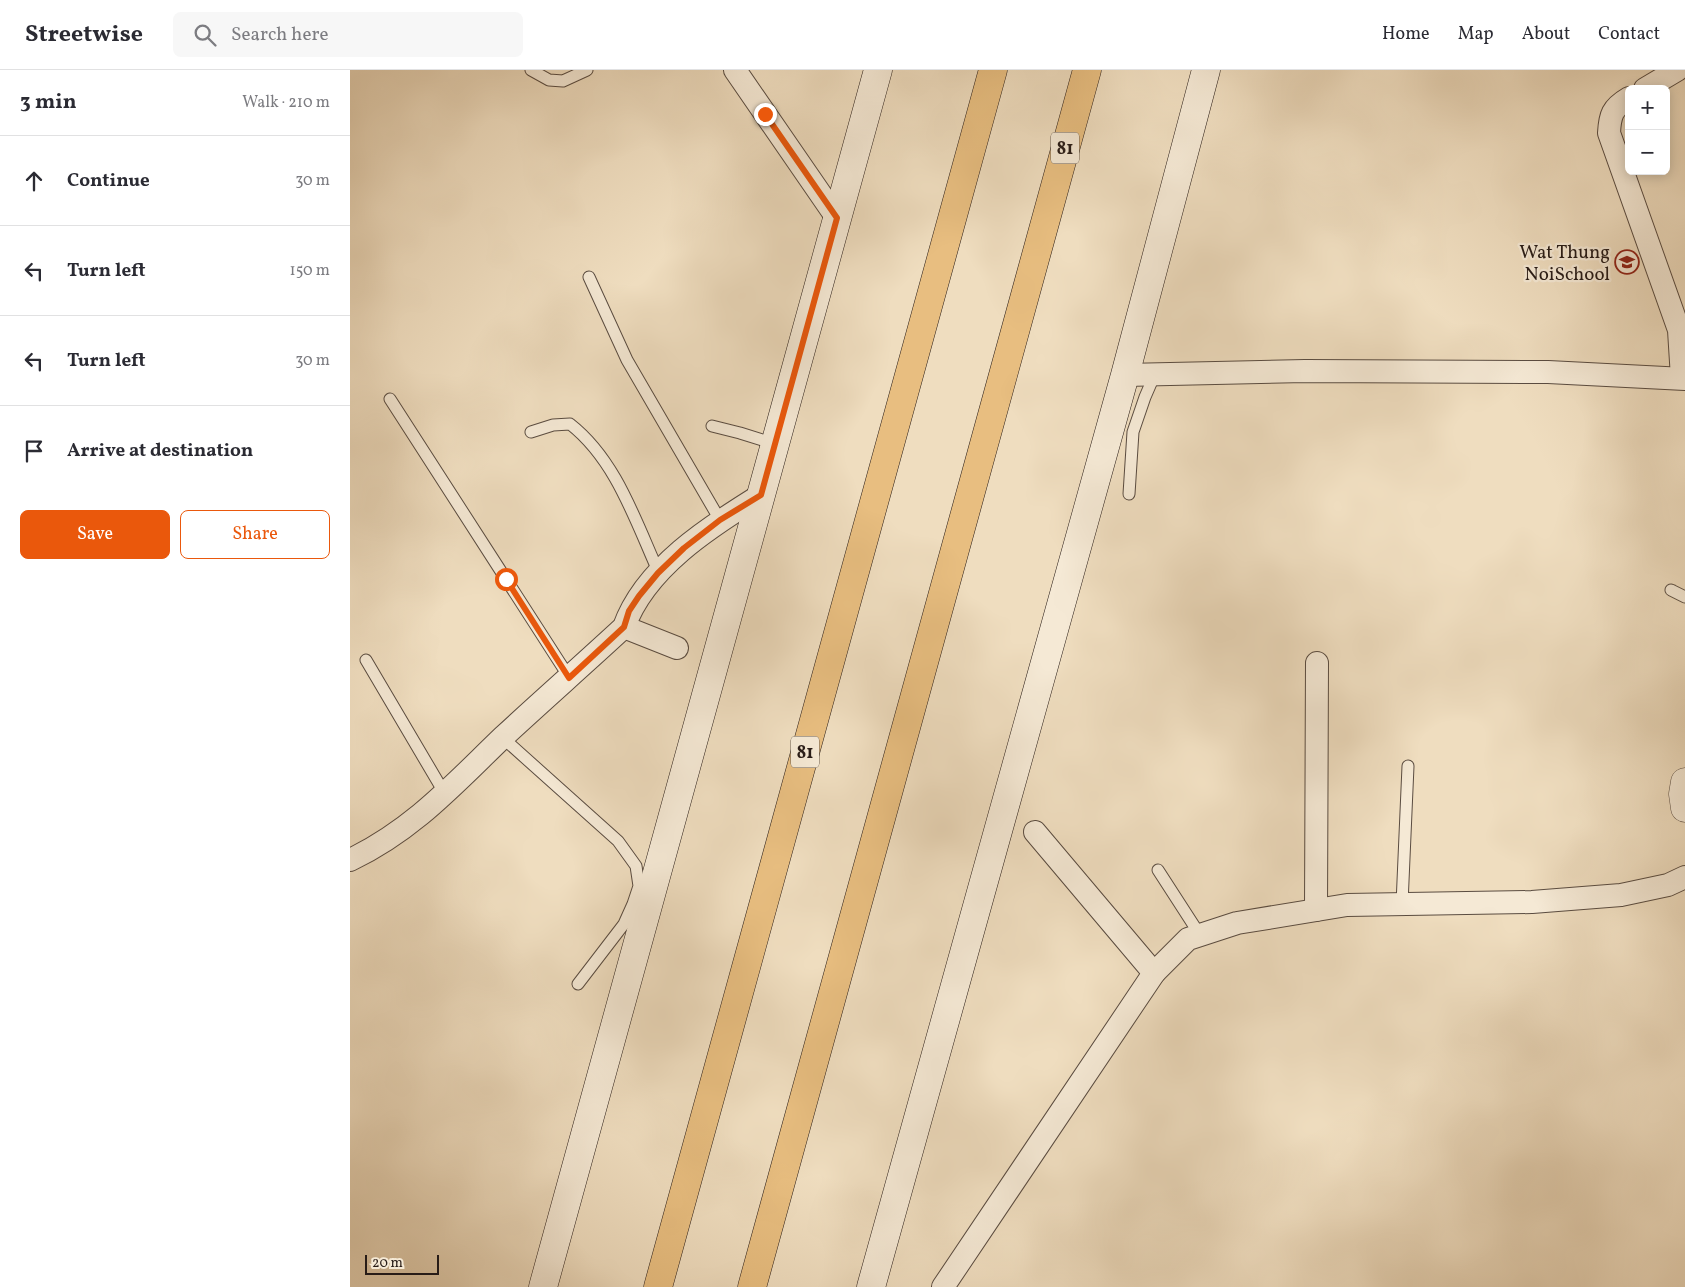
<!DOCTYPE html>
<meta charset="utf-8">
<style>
body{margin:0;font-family:Vollkorn,serif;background:#f7f7f7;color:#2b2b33}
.controls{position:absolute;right:15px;top:15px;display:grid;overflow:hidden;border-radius:8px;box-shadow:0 2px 12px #0003}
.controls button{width:45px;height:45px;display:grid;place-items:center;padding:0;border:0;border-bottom:1px solid #e1e1e2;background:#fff;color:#2b2b33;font:25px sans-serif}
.scale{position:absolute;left:15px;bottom:12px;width:74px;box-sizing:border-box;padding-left:5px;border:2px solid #281c17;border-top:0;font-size:14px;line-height:18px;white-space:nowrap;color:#281c17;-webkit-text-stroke:4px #f5e9d5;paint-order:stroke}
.stop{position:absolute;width:15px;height:15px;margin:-11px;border:4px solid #ea580c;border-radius:50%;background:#fff}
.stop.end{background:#ea580c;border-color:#fff;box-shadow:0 1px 5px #0008}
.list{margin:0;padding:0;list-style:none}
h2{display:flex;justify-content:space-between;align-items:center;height:65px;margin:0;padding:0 20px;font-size:21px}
h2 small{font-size:16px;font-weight:400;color:#7c7c81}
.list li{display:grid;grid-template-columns:32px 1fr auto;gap:15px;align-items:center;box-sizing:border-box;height:90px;padding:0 20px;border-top:1px solid #e1e1e2}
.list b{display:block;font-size:19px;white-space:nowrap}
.list em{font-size:16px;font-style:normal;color:#7c7c81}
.actions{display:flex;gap:10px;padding:15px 20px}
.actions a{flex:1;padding:11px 0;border:1px solid #ea580c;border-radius:8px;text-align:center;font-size:18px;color:#ea580c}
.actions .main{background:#ea580c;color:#fff}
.icon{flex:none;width:28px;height:28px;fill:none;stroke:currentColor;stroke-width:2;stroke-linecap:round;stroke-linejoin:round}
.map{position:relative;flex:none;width:1335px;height:1217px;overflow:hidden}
header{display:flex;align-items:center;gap:30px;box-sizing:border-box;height:70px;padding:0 25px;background:#fff;border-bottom:1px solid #e1e1e2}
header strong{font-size:24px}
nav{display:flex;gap:28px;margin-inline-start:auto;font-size:18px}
.search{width:350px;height:45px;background:#f7f7f7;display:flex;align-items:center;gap:12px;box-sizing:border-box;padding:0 18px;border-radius:8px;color:#7c7c81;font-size:19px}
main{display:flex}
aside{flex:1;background:#fff}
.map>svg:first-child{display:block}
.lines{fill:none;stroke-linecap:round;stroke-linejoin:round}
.service-casing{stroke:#5a4c41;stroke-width:13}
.minor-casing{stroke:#5a4c41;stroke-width:24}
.tertiary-casing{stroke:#5a4c41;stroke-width:29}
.secondary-casing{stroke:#281c17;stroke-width:29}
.motorway-casing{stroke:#281c17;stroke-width:29}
.service{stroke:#f5e9d5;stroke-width:11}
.minor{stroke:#f5e9d5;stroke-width:22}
.tertiary{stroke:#f5e9d5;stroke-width:28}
.secondary{stroke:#f5e9d5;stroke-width:28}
.motorway{stroke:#e8be80;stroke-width:28}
.route{stroke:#ea580c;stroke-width:6}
.labels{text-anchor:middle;stroke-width:4.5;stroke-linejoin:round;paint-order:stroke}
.shield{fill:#f5e9d5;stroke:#665a50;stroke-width:1}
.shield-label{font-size:18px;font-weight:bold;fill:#281c17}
.poi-label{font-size:19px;fill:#281c17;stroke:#f5e9d5;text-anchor:end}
</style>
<header>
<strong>Streetwise</strong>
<div class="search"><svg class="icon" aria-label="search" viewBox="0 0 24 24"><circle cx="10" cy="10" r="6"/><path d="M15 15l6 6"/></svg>Search here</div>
<nav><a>Home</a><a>Map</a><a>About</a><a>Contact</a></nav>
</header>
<main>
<aside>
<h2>3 min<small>Walk · 210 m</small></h2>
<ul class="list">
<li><svg class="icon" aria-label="ahead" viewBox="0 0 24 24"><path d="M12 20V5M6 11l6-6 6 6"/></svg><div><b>Continue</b></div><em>30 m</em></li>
<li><svg class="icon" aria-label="left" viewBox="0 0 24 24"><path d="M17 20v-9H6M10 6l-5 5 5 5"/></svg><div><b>Turn left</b></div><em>150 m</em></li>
<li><svg class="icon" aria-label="left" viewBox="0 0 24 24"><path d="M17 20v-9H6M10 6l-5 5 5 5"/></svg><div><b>Turn left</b></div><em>30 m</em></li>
<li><svg class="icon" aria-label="arrive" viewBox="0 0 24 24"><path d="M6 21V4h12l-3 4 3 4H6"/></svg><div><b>Arrive at destination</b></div></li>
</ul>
<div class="actions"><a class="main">Save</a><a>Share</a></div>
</aside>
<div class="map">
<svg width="1335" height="1217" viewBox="0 0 1335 1217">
<rect width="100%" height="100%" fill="#efddbf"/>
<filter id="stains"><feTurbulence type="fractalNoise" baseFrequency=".004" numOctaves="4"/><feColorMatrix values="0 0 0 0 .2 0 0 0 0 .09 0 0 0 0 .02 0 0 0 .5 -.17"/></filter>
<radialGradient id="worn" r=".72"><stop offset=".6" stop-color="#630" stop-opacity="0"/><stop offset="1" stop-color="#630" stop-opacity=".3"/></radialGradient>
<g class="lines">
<g class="service-casing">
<g id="service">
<polyline points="181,0 199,10 213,11 237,0"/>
<polyline points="239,207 277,290 370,450"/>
<polyline points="40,329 219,607"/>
<polyline points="362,356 390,363 425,374"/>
<path d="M 181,362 L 203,355 L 220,354 C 266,390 285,450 309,503"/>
<polyline points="779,424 783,362 795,327 805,304"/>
<polyline points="1321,520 1335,527"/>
<polyline points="16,590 95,724"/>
<polyline points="153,668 268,771 286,796 289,816 283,834 274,854 228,914"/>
<polyline points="808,800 850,865"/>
<polyline points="1052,834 1058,696"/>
</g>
</g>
<g class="minor-casing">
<g id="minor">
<polyline points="385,0 487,148"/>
<polyline points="1295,19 1327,0"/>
<path d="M 1279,28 C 1262,38 1260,45 1259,63 L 1329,260 L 1332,308"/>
<polyline points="775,305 955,301 1198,302 1335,309"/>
<polyline points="274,557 327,578"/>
<polyline points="685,762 804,903"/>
<path d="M 0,790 C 63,760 104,714 153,667 C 193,630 234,594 274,557 C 295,498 359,457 411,425"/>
<polyline points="966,840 967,593"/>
<polyline points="593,1217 804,903 838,869 887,853 997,835 1182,832 1271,825 1318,815 1335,807"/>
</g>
</g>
<g class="tertiary-casing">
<polyline id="tertiary" points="1335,712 1333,724 1335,738"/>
</g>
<g class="secondary-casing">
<g id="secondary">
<polyline points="193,1217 528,0"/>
<polyline points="521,1217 775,305 856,0"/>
</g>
</g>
<g class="motorway-casing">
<g id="motorway">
<polyline points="308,1217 643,0"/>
<polyline points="402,1217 737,0"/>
</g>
</g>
<use href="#service" class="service"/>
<use href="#minor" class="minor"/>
<use href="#tertiary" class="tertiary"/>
<use href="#secondary" class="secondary"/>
<use href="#motorway" class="motorway"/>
</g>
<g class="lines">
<polyline class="route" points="156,509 219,608 274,557 279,541 289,526 308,503 334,478 370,450 411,425 487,148 415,44"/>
</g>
<defs>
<g id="school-ring" transform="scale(1.25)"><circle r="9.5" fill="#f5e9d5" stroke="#8f2418" stroke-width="1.5"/><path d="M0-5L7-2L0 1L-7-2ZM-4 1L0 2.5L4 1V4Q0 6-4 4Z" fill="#8f2418"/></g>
</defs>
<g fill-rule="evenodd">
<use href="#school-ring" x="1277" y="192"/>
</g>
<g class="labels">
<g class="shield">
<rect x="701" y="62.5" width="28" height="31" rx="4"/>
<rect x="441" y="666.5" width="28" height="31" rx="4"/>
</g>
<g class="shield-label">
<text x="715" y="84">81</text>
<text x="455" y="688">81</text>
</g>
<g class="poi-label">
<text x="1260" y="188">Wat Thung<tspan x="1260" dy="22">NoiSchool</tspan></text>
</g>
</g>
<rect width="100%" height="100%" filter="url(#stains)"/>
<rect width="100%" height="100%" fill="url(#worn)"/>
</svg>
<div class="controls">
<button>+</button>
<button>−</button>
</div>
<div class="scale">20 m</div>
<div class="stop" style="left:156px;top:509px"></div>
<div class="stop end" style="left:415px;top:44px"></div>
</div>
</main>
